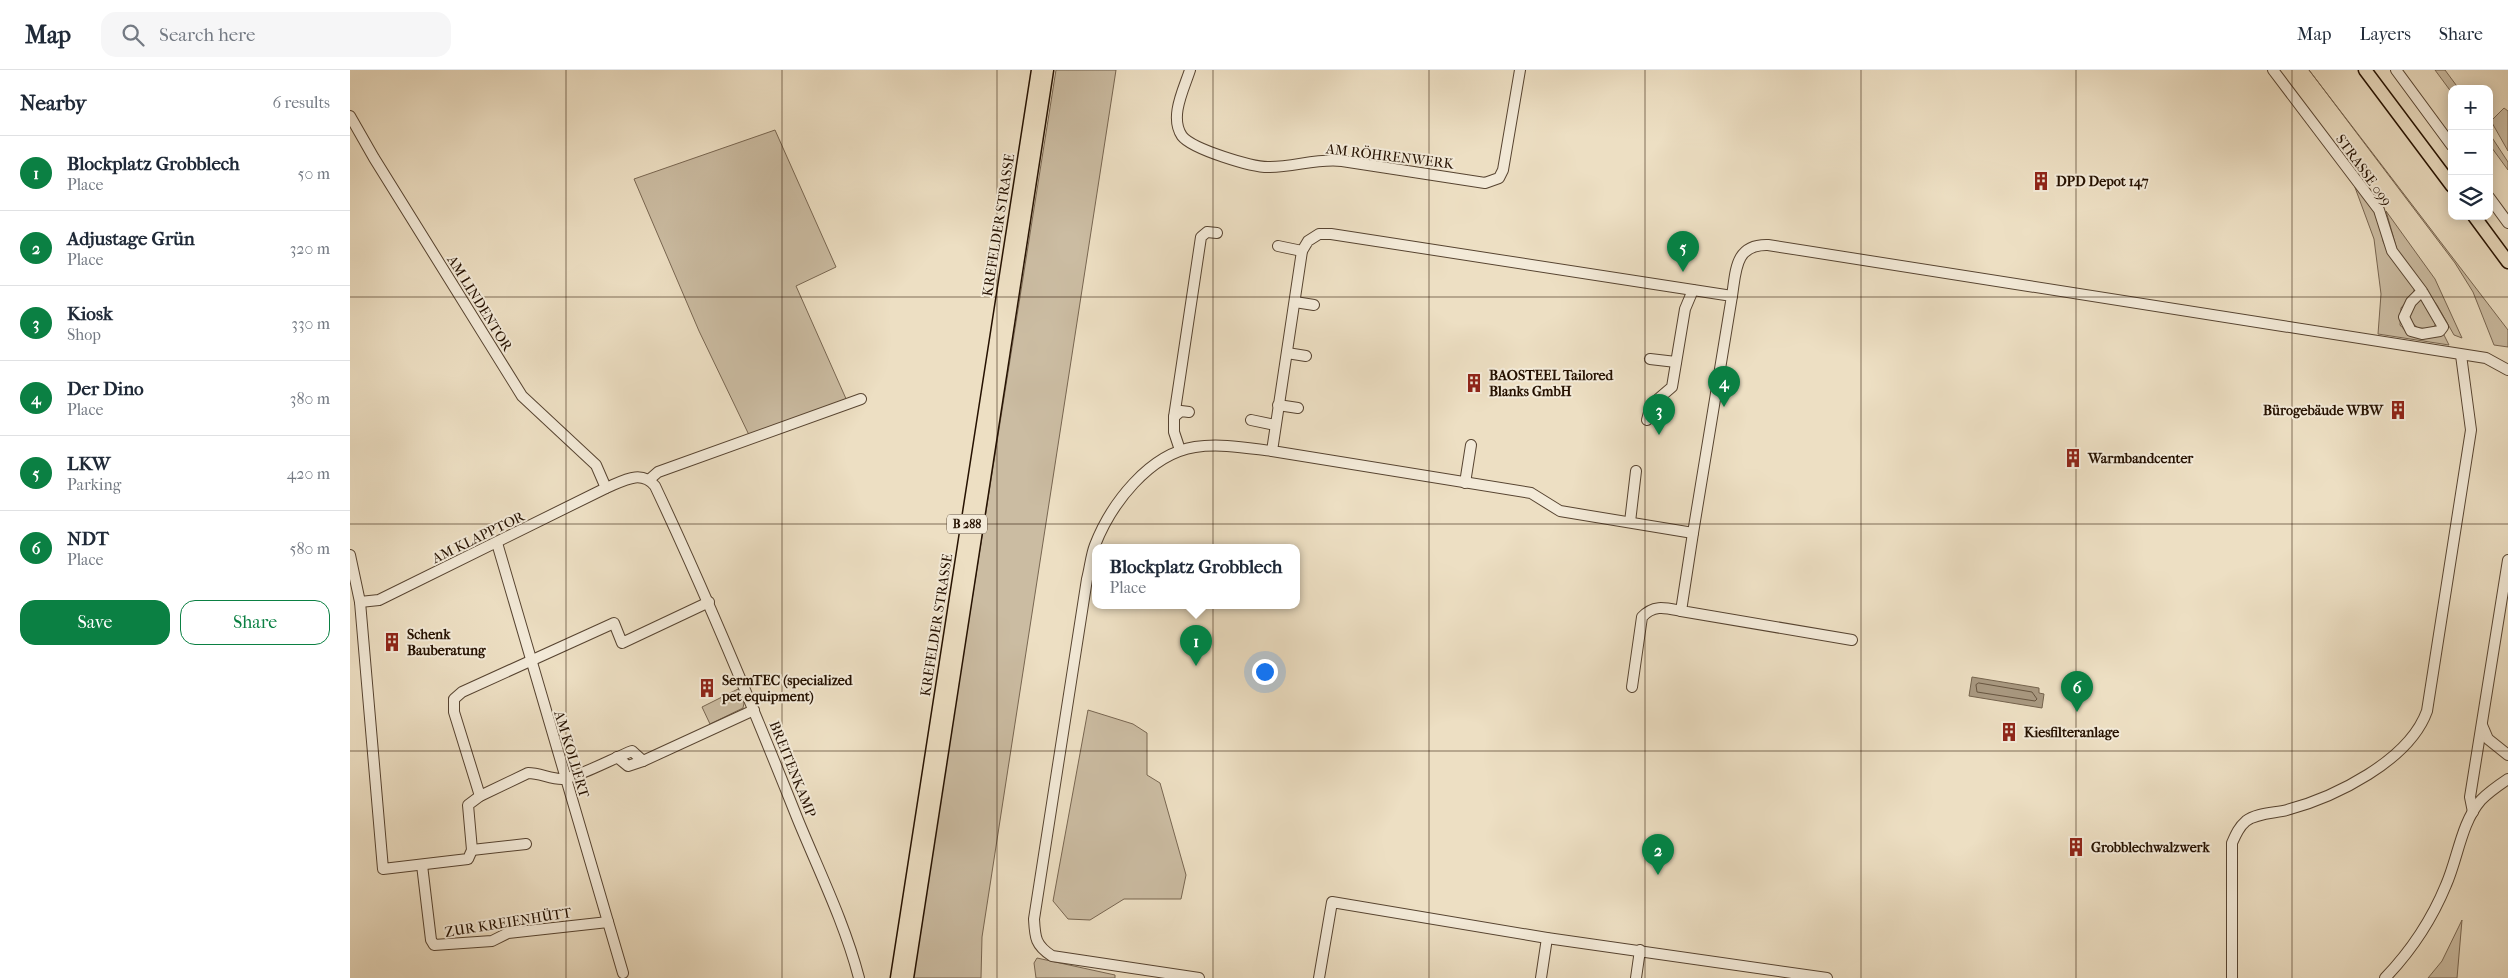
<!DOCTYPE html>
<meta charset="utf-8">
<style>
body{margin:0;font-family:"IM FELL French Canon",serif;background:#f6f6f7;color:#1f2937}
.controls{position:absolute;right:15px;top:15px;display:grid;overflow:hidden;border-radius:10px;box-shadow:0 2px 12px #0003}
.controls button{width:45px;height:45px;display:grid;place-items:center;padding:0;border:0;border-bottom:1px solid #e0e1e3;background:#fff;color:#1f2937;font:25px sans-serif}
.you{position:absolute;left:914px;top:601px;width:18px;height:18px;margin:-12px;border:4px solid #fff;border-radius:50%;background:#1a73e8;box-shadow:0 0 0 8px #1a73e833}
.badge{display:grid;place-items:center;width:32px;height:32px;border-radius:50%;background:#0b8043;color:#fff;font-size:16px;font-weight:700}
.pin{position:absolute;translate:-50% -41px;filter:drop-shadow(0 1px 2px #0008)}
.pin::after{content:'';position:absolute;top:26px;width:18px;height:15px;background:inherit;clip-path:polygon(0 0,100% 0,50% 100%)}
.popup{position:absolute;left:742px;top:474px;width:208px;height:65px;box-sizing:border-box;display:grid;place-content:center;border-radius:10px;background:#fff;filter:drop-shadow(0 1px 4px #0005);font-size:16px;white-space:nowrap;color:#747a83}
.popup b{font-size:19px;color:#1f2937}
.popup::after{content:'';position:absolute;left:50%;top:100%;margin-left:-10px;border:10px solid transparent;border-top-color:#fff}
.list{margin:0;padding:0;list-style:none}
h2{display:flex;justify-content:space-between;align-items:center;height:65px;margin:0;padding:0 20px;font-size:21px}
h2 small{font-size:16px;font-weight:400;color:#747a83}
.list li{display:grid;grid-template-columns:32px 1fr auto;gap:15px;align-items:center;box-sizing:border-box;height:75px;padding:0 20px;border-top:1px solid #e0e1e3}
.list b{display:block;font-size:19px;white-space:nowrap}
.list p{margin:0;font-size:16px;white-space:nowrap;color:#747a83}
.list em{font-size:16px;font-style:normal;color:#747a83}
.actions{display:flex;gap:10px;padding:15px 20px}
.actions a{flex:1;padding:11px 0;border:1px solid #0b8043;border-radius:15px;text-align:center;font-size:18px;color:#0b8043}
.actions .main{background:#0b8043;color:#fff}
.icon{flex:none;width:28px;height:28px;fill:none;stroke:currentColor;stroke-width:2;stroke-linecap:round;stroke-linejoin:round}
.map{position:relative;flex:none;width:2158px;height:908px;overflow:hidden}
header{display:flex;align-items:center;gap:30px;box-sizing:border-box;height:70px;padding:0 25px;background:#fff;border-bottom:1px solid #e0e1e3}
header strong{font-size:24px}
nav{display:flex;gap:28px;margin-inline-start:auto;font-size:18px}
.search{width:350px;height:45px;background:#f6f6f7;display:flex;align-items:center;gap:12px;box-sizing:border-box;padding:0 18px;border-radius:15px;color:#747a83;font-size:19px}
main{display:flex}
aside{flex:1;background:#fff}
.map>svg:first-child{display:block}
.green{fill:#cbbca2;stroke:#786651}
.water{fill:#a99981;stroke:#74634d}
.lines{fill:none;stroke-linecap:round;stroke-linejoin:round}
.shore{stroke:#675540;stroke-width:1}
.minor-casing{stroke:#574431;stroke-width:12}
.major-casing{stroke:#251100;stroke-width:15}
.minor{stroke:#f3ead8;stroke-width:10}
.major{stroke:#eddfc3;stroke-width:12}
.grid{fill:none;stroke:#251100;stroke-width:1;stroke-opacity:0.55}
.labels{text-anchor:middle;stroke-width:4;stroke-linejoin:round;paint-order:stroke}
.shield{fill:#f3ead8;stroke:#635241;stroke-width:1}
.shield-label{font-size:12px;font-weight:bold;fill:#251100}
.street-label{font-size:14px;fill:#251100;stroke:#f3ead8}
.poi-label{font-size:14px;font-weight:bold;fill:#251100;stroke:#f3ead8;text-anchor:start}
</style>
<header>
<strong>Map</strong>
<div class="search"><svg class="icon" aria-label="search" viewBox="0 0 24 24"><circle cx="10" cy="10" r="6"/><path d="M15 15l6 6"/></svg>Search here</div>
<nav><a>Map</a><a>Layers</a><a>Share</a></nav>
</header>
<main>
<aside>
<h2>Nearby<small>6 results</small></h2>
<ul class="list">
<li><span class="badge">1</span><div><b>Blockplatz Grobblech</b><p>Place</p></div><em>50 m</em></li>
<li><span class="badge">2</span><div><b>Adjustage Grün</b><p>Place</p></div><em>320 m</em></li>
<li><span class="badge">3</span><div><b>Kiosk</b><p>Shop</p></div><em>330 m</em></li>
<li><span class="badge">4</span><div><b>Der Dino</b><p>Place</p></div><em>380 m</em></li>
<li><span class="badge">5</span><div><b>LKW</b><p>Parking</p></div><em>420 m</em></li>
<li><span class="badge">6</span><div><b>NDT</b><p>Place</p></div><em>580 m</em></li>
</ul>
<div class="actions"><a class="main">Save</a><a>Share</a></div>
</aside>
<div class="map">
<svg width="2158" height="908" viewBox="0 0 2158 908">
<rect width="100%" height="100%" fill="#eddfc3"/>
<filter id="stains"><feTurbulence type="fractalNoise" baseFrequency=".004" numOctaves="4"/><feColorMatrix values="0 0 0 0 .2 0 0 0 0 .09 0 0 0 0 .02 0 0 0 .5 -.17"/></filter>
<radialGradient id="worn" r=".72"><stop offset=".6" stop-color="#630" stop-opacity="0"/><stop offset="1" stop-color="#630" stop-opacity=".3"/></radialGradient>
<g class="green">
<polygon points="706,0 766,0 632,867 631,908 562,908"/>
<polygon points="1959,0 2158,260 2158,277 2144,275 2123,222 2105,193"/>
<polygon points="2085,0 2095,0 2109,19 2102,19 2102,23"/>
<polygon points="2154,38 2158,41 2158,81 2141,51"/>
<polygon points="425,60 486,197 446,216 497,331 399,365 349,261 284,109"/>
<polygon points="2139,63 2158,92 2158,100 2139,74"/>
<path d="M 2003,112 L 2026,142 L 2033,163 L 2033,171 L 2038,182 L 2065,217 L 2063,224 L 2051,238 L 2050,255 C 2060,268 2080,272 2093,263 L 2099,275 L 2028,264 L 2031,224 L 2024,169 Z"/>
<polygon points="2036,141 2085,209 2112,268 2104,265 2087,235 2047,180"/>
<polygon points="2070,228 2087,251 2083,259 2068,258 2060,251 2059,242"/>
<polygon points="388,619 394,633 393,638 360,654 352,637"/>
<polygon points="738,640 783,654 797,663 797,705 810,713 836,805 831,829 774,829 740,850 718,849 703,831"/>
<polygon points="2112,850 2107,908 2078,908 2092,891"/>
<polygon points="687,888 765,905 765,908 686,908 684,893"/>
</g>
<polygon class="water" points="1622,607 1689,618 1689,623 1694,624 1692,638 1619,626"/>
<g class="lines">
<polygon class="shore" points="1629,613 1682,622 1687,629 1685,631 1627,622 1626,615"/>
<g class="minor-casing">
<g id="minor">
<path d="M 840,0 C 834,19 819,47 832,66 C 842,79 903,98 920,97 C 945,97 967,88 992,91 C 1040,98 1087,106 1135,113 L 1149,108 L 1153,100 L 1170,0"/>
<polyline points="1923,0 2029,140 2042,181 2072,221 2093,257 2090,261 2072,264 2061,261 2054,247 2061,232 2072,221"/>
<polyline points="2046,0 2102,76"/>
<polyline points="0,46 24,88 172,326 246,395 256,418"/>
<polyline points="2139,127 2158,153"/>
<polygon points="969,164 981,164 1382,226 1343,463 1210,441 1181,423 922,381 952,181 958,171"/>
<polyline points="928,176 952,181"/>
<path d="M 1382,226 C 1386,200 1385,174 1418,175 L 2136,288 L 2158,300"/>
<polyline points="945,232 964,235"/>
<polyline points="937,283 956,286"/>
<polyline points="1300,289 1326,292"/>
<polyline points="928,335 948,338"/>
<polyline points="824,347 831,341 839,342"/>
<polyline points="901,350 925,355"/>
<polyline points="1297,350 1301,335 1322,317 1335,239 1343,220"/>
<polyline points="830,380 824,362 824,347 851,167 857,162 867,163"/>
<polyline points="300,409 308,402 511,329"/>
<polyline points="1115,413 1121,375"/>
<polyline points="1280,452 1286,401"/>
<polyline points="1343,463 1331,541 1502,570"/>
<polyline points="147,473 273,903"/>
<path d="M 0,485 L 10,532 L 33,799 L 118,789 L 122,780 L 118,735 L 130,726 L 178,703 C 190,703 200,709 212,709 C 227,708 266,687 282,681 L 293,691"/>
<path d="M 10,532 L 29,530 L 256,418 C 273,411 291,399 305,416 C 357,526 403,637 448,750 C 469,801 495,854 509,908"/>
<path d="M 1282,617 L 1292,547 C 1304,534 1316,538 1331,541"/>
<polyline points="2132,655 2138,669 2158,685"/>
<polyline points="267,687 278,696 293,691 404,640"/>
<polyline points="130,726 104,642 104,629 112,622 264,553 272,573 359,532"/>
<polyline points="2123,742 2120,727 2158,490"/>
<polyline points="122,780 176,774"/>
<polyline points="72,795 81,870 84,875 142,871 158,863 258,852"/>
<path d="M 849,908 L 702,886 C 685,875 685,867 684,849 L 737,509 C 740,498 741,485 745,475 C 761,434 799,384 845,377 C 870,373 897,378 922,381"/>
<polyline points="969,908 982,832 1197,868 1477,908"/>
<polyline points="1191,908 1197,868"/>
<polyline points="1286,908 1290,880"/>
<path d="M 1882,908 L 1882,773 C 1886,764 1889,757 1896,751 C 1906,743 1925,743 1937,740 C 1985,727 2059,691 2077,641 L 2121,360 L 2111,285"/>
<path d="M 2035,908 C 2060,882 2082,849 2096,815 C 2108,788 2111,753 2131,730 C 2139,722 2149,715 2158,709"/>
</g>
</g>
<g class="major-casing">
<g id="major">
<polyline points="2015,0 2102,116"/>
<polyline points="2124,146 2158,192"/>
<polyline points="547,908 688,0"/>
<polyline points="557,908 697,0"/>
</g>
</g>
<use href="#minor" class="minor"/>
<use href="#major" class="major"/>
</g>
<path class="grid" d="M 216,0 L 216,908M 432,0 L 432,908M 647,0 L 647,908M 863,0 L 863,908M 1079,0 L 1079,908M 1295,0 L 1295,908M 1511,0 L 1511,908M 1726,0 L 1726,908M 1942,0 L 1942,908M 0,227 L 2158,227M 0,454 L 2158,454M 0,681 L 2158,681"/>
<defs>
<g id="building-bare" transform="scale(1.5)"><path d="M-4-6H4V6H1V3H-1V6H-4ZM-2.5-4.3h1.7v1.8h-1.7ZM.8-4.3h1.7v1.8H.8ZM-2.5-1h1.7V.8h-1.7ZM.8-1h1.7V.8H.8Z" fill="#8f2418" stroke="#f3ead8" stroke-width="2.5" paint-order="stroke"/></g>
</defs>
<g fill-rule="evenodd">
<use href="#building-bare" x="1691" y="111"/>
<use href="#building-bare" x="1124" y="313"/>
<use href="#building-bare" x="2048" y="340"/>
<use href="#building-bare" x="1723" y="388"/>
<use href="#building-bare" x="42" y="572"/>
<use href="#building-bare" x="357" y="618"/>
<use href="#building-bare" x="1659" y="662"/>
<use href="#building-bare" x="1726" y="777"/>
</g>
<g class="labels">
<rect class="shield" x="597" y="444.5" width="40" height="19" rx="4"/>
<g class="shield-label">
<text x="617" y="458">B 288</text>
</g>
<g class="street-label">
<text transform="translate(1040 86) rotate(7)" y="5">AM RÖHRENWERK</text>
<text transform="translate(2014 100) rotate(54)" y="5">STRASSE 099</text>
<text transform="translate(648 155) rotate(-81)" y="5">KREFELDER STRASSE</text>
<text transform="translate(130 233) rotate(58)" y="5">AM LINDENTOR</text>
<text transform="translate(128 467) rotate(-26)" y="5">AM KLAPPTOR</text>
<text transform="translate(586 555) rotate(-81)" y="5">KREFELDER STRASSE</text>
<text transform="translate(222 684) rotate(73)" y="5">AM KOLLERT</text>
<text transform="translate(443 699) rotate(68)" y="5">BREITENKAMP</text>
<text transform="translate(158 852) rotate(-9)" y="5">ZUR KREIENHÜTT</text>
</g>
<g class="poi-label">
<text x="1706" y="116">DPD Depot 147</text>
<text x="1139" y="310">BAOSTEEL Tailored<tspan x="1139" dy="16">Blanks GmbH</tspan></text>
<text x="2033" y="345" text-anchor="end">Bürogebäude WBW</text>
<text x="1738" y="393">Warmbandcenter</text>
<text x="57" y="569">Schenk<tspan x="57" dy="16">Bauberatung</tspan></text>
<text x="372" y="615">SermTEC (specialized<tspan x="372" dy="16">pet equipment)</tspan></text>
<text x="1674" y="667">Kiesfilteranlage</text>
<text x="1741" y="782">Grobblechwalzwerk</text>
</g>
</g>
<rect width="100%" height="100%" filter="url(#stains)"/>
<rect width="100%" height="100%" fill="url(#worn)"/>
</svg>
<div class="controls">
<button>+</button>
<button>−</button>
<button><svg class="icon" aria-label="layers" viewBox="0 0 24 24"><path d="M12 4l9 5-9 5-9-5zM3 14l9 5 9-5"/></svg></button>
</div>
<div class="you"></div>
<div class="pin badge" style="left:846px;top:596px">1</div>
<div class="popup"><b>Blockplatz Grobblech</b>Place</div>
<div class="pin badge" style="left:1308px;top:805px">2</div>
<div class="pin badge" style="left:1309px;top:365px">3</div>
<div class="pin badge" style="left:1374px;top:337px">4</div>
<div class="pin badge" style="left:1333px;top:202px">5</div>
<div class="pin badge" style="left:1727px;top:642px">6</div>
</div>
</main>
